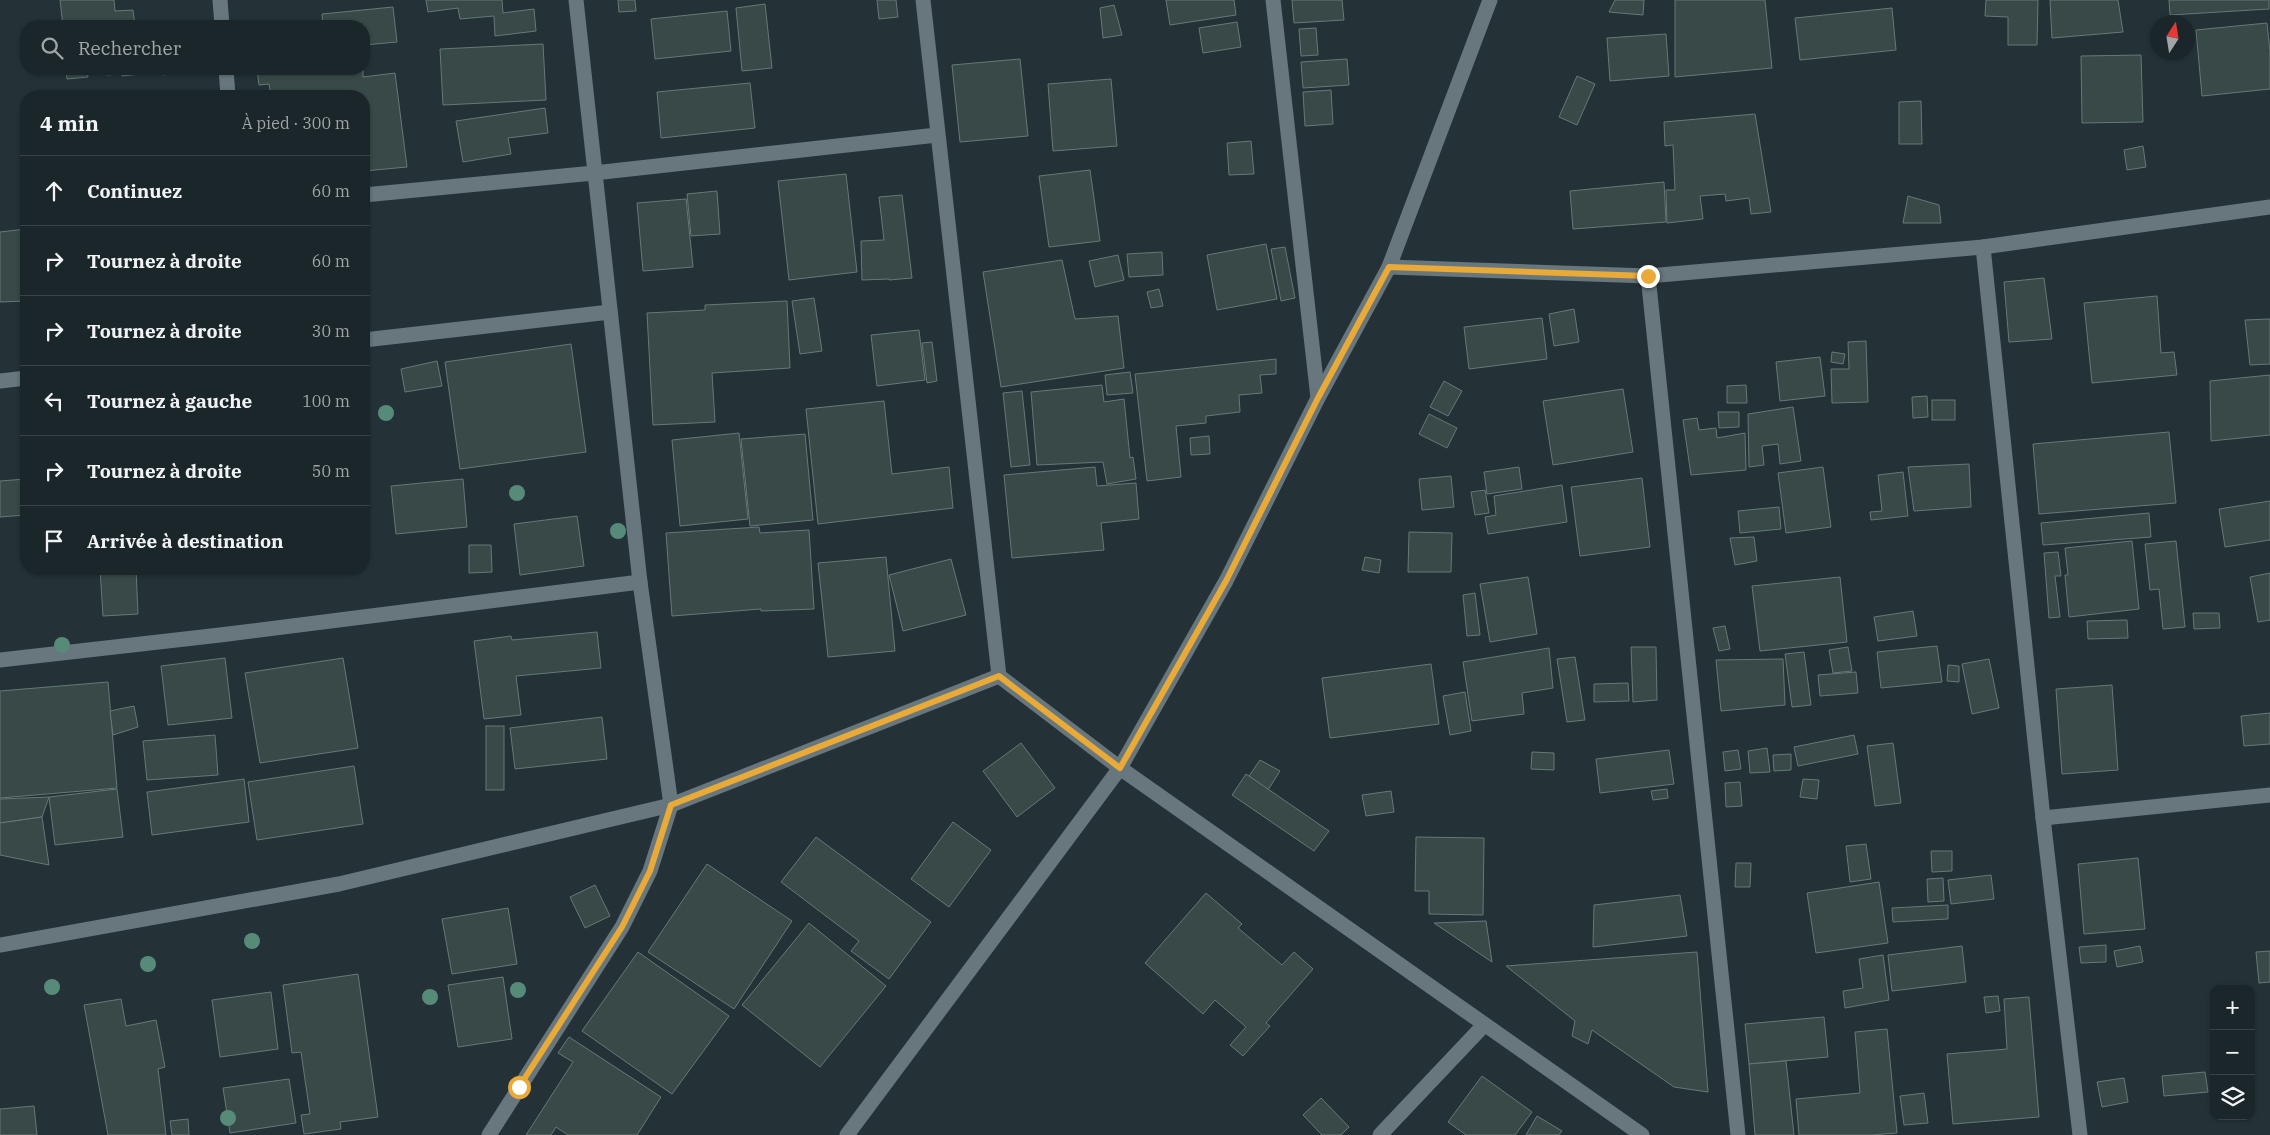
<!DOCTYPE html>
<html lang="fr">
<meta charset="utf-8">
<style>
body{margin:0;font-family:"IBM Plex Serif",serif;background:#242e32;color:#f1f3f6}
.controls{position:absolute;right:15px;bottom:15px;display:grid;overflow:hidden;border-radius:10px;box-shadow:0 1px 4px #0004}
.controls button{width:45px;height:45px;display:grid;place-items:center;padding:0;border:0;border-bottom:1px solid #394347;background:#1b262a;color:#f1f3f6;font:25px sans-serif}
.compass{position:absolute;left:2150px;top:15px;width:45px;height:45px;border-radius:50%;background:#1b262a;box-shadow:0 1px 4px #0004;rotate:12deg}
.stop{position:absolute;width:15px;height:15px;margin:-11px;border:4px solid #e9aa38;border-radius:50%;background:#fff}
.stop.end{background:#e9aa38;border-color:#fff;box-shadow:0 1px 5px #0008}
.list{margin:0;padding:0;list-style:none}
h2{display:flex;justify-content:space-between;align-items:center;height:65px;margin:0;padding:0 20px;font-size:21px}
h2 small{font-size:16px;font-weight:400;color:#a0a5a8}
.list li{display:grid;grid-template-columns:32px 1fr auto;gap:15px;align-items:center;box-sizing:border-box;height:70px;padding:0 20px;border-top:1px solid #394347}
.list b{display:block;font-size:19px;white-space:nowrap}
.list em{font-size:16px;font-style:normal;color:#a0a5a8}
.icon{flex:none;width:28px;height:28px;fill:none;stroke:currentColor;stroke-width:2;stroke-linecap:round;stroke-linejoin:round}
.map{position:relative;flex:none;width:2270px;height:1135px;overflow:hidden}
.search{position:absolute;background:#1b262a;box-shadow:0 1px 4px #0004;left:20px;top:20px;width:350px;height:55px;display:flex;align-items:center;gap:12px;box-sizing:border-box;padding:0 18px;border-radius:20px;color:#a0a5a8;font-size:19px}
.panel{position:absolute;background:#1b262a;box-shadow:0 1px 4px #0004;left:20px;top:90px;width:350px;height:485px;border-radius:20px}
.map>svg:first-child{display:block}
.building{fill:#384948;stroke:#667877}
.lines{fill:none;stroke-linecap:round;stroke-linejoin:round}
.minor{stroke:#67777d;stroke-width:15}
.tree{fill:#578b79}
.route{stroke:#e9aa38;stroke-width:6}
</style>
<div class="map">
<svg width="2270" height="1135" viewBox="0 0 2270 1135">
<rect width="100%" height="100%" fill="#243238"/>
<g class="building">
<polygon points="60,0 114,0 115,11 133,10 135,26 63,26"/>
<polygon points="426,0 502,0 503,13 534,9 536,31 495,36 494,16 460,19 458,8 428,12"/>
<polygon points="618,0 635,0 636,11 619,12"/>
<polygon points="877,0 896,0 898,17 879,19"/>
<polygon points="1166,0 1234,0 1236,15 1170,25"/>
<polygon points="1292,0 1342,0 1344,20 1294,23"/>
<polygon points="1615,0 1644,0 1643,15 1609,12"/>
<polygon points="1675,0 1765,0 1772,68 1675,77"/>
<polygon points="1986,0 2038,0 2037,45 2008,45 2008,17 1985,16"/>
<polygon points="2050,0 2118,0 2123,32 2052,38"/>
<polygon points="2169,0 2269,0 2269,9 2170,15"/>
<polygon points="765,4 772,68 742,71 736,8"/>
<polygon points="1114,5 1122,35 1103,38 1100,8"/>
<polygon points="393,7 397,42 364,45 364,26 323,26 322,14"/>
<polygon points="1892,8 1896,50 1800,60 1795,18"/>
<polygon points="727,11 731,51 655,59 651,19"/>
<polygon points="1237,22 1241,47 1203,53 1199,28"/>
<polygon points="2267,23 2270,51 2270,89 2202,96 2196,30"/>
<polygon points="1316,28 1318,55 1301,56 1299,29"/>
<polygon points="1666,34 1669,76 1610,81 1607,38"/>
<polygon points="543,44 546,100 443,105 440,49"/>
<polygon points="2141,55 2143,122 2082,123 2081,56"/>
<polygon points="1020,59 1028,136 960,142 952,65"/>
<polygon points="1347,59 1349,85 1303,88 1301,62"/>
<polygon points="66,69 87,69 88,77 67,79"/>
<polygon points="107,69 140,69 141,74 122,76 121,74 107,75"/>
<polygon points="162,69 207,69 207,70 162,75"/>
<polygon points="257,69 363,69 363,77 395,73 407,167 364,171 364,96 271,96 269,84 259,85"/>
<polygon points="1577,76 1595,84 1577,125 1559,117"/>
<polygon points="1111,79 1117,146 1053,151 1048,84"/>
<polygon points="750,83 755,128 661,138 657,92"/>
<polygon points="1331,90 1333,124 1305,126 1303,92"/>
<polygon points="1921,101 1922,144 1899,144 1899,102"/>
<polygon points="545,108 548,133 508,138 511,154 463,162 456,121"/>
<polygon points="1755,114 1771,212 1751,214 1749,198 1726,201 1725,194 1700,196 1703,219 1667,223 1666,190 1675,190 1673,145 1665,146 1664,122"/>
<polygon points="1251,141 1254,174 1229,175 1227,143"/>
<polygon points="2143,146 2146,167 2127,170 2124,150"/>
<polygon points="1090,170 1100,241 1049,247 1039,176"/>
<polygon points="846,174 857,272 789,280 778,181"/>
<polygon points="1664,182 1666,222 1573,229 1570,191"/>
<polygon points="717,191 720,234 691,236 687,194"/>
<polygon points="902,195 912,278 889,280 889,279 862,280 861,241 884,240 879,197"/>
<polygon points="1908,196 1939,205 1941,223 1903,223"/>
<polygon points="686,199 693,267 643,271 637,203"/>
<polygon points="26,229 26,301 0,302 0,232"/>
<polygon points="1266,244 1277,299 1217,310 1207,255"/>
<polygon points="1285,247 1295,298 1281,301 1271,249"/>
<polygon points="1162,252 1163,275 1129,277 1127,254"/>
<polygon points="1118,255 1124,280 1095,287 1089,261"/>
<polygon points="1062,260 1075,319 1118,316 1124,368 1001,387 983,272"/>
<polygon points="2044,278 2052,339 2009,342 2004,282"/>
<polygon points="1159,289 1163,306 1151,308 1147,292"/>
<polygon points="2157,296 2161,353 2174,352 2177,375 2092,383 2084,303"/>
<polygon points="814,298 822,351 800,354 792,301"/>
<polygon points="787,301 790,368 712,373 715,422 653,425 647,313 705,310 705,305"/>
<polygon points="1574,309 1579,342 1554,346 1549,314"/>
<polygon points="1542,318 1547,359 1469,369 1464,327"/>
<polygon points="2270,319 2270,364 2250,365 2245,320"/>
<polygon points="919,330 925,380 877,386 871,335"/>
<polygon points="1866,341 1868,402 1832,403 1831,369 1849,369 1848,342"/>
<polygon points="932,342 937,381 927,383 922,343"/>
<polygon points="571,344 586,452 460,469 445,362"/>
<polygon points="1832,352 1845,354 1843,364 1831,362"/>
<polygon points="1820,357 1825,396 1780,401 1776,362"/>
<polygon points="1276,359 1276,374 1260,375 1262,393 1239,395 1240,412 1206,416 1206,423 1176,426 1181,477 1147,481 1135,374"/>
<polygon points="437,361 442,386 405,392 401,369"/>
<polygon points="1130,372 1133,393 1107,395 1105,375"/>
<polygon points="2270,375 2270,435 2211,441 2210,381"/>
<polygon points="1444,381 1462,391 1448,416 1430,407"/>
<polygon points="1102,385 1104,402 1124,399 1130,458 1133,457 1136,479 1107,484 1103,462 1037,465 1031,392"/>
<polygon points="1746,385 1747,403 1727,403 1727,386"/>
<polygon points="1623,389 1633,452 1553,465 1543,401"/>
<polygon points="1022,391 1030,465 1011,467 1003,393"/>
<polygon points="1927,396 1928,417 1913,418 1912,397"/>
<rect x="1932" y="400" width="23" height="20"/>
<polygon points="884,401 892,474 949,467 953,508 818,524 806,409"/>
<polygon points="1793,407 1801,461 1780,464 1778,444 1762,446 1764,465 1749,467 1748,414"/>
<polygon points="1718,412 1739,412 1739,427 1719,428"/>
<polygon points="1429,414 1457,428 1447,448 1419,434"/>
<polygon points="1697,418 1699,430 1716,428 1717,438 1745,433 1746,470 1691,475 1683,420"/>
<polygon points="2169,432 2176,503 2039,514 2033,444"/>
<polygon points="739,433 748,519 680,526 672,440"/>
<polygon points="805,434 813,520 750,526 741,439"/>
<polygon points="1209,436 1210,454 1191,455 1190,438"/>
<polygon points="1969,464 1971,507 1914,511 1908,467"/>
<polygon points="1095,467 1097,486 1136,483 1139,519 1101,523 1104,550 1012,558 1004,475"/>
<polygon points="1519,467 1522,489 1487,494 1484,472"/>
<polygon points="1823,467 1831,527 1786,533 1778,473"/>
<polygon points="1903,472 1908,516 1871,520 1870,512 1882,511 1878,475"/>
<polygon points="1451,476 1454,507 1422,510 1419,479"/>
<polygon points="1642,478 1650,547 1580,556 1571,487"/>
<polygon points="26,479 26,515 0,517 0,481"/>
<polygon points="463,479 467,527 396,534 391,486"/>
<polygon points="1562,485 1567,522 1488,534 1485,517 1496,515 1494,496"/>
<polygon points="1485,490 1489,513 1475,515 1471,492"/>
<polygon points="2270,501 2270,540 2225,547 2219,509"/>
<polygon points="1779,507 1781,529 1740,533 1738,511"/>
<polygon points="2149,513 2151,537 2043,545 2041,523"/>
<polygon points="577,516 584,566 520,575 514,524"/>
<polygon points="26,524 26,563 21,525"/>
<polygon points="759,527 760,533 809,530 814,609 761,611 761,609 672,616 666,533"/>
<polygon points="1409,532 1452,533 1451,572 1408,572"/>
<polygon points="1754,537 1757,561 1735,565 1730,538"/>
<polygon points="2132,541 2139,609 2069,617 2065,575 2068,575 2065,548"/>
<polygon points="2176,541 2185,627 2163,629 2159,589 2150,590 2145,544"/>
<polygon points="469,545 491,545 492,572 469,573"/>
<polygon points="2058,552 2061,576 2055,576 2060,617 2049,618 2044,553"/>
<polygon points="886,557 895,651 828,657 818,563"/>
<polygon points="1365,557 1381,560 1379,573 1362,570"/>
<polygon points="951,559 966,615 903,631 889,575"/>
<polygon points="100,569 136,569 138,614 103,616"/>
<polygon points="2270,573 2270,620 2258,622 2250,577"/>
<polygon points="1528,577 1537,634 1490,642 1480,584"/>
<polygon points="1840,577 1847,642 1760,651 1752,586"/>
<polygon points="1475,593 1480,635 1467,636 1463,595"/>
<polygon points="1913,611 1917,636 1878,641 1874,617"/>
<polygon points="2193,613 2219,613 2220,628 2194,629"/>
<polygon points="2127,620 2128,638 2088,639 2087,621"/>
<polygon points="1725,626 1730,649 1719,651 1713,628"/>
<polygon points="597,632 601,668 516,676 521,715 484,719 474,641 511,636 512,640"/>
<polygon points="1937,646 1942,682 1881,688 1877,652"/>
<polygon points="1631,647 1656,647 1657,700 1633,702"/>
<polygon points="1848,647 1852,671 1833,673 1829,650"/>
<polygon points="1549,648 1553,688 1522,693 1524,714 1472,721 1463,662"/>
<polygon points="1804,652 1811,705 1792,707 1785,654"/>
<polygon points="1575,657 1585,720 1567,722 1557,659"/>
<polygon points="225,658 232,718 168,725 161,666"/>
<polygon points="343,658 358,748 260,763 245,673"/>
<polygon points="1783,659 1785,705 1721,711 1716,660"/>
<polygon points="1989,659 1999,708 1972,714 1962,664"/>
<polygon points="1431,664 1439,724 1330,738 1322,678"/>
<polygon points="1948,665 1959,666 1959,682 1947,681"/>
<polygon points="1856,672 1858,693 1820,696 1818,675"/>
<polygon points="108,682 117,788 0,798 0,691"/>
<polygon points="1628,683 1629,701 1594,702 1594,684"/>
<polygon points="2112,685 2118,770 2062,774 2056,689"/>
<polygon points="1465,692 1471,731 1450,735 1443,696"/>
<polygon points="134,706 138,727 113,735 110,711"/>
<polygon points="2270,713 2270,744 2244,746 2241,716"/>
<polygon points="602,717 607,759 515,769 510,728"/>
<rect x="486" y="726" width="18" height="64"/>
<polygon points="215,735 218,775 147,780 143,741"/>
<polygon points="1854,735 1858,754 1798,766 1794,747"/>
<polygon points="1021,743 1055,788 1017,817 983,771"/>
<polygon points="1893,743 1901,803 1875,806 1867,746"/>
<polygon points="1767,748 1770,772 1750,773 1748,751"/>
<polygon points="1669,750 1674,784 1600,793 1596,759"/>
<polygon points="1738,750 1741,769 1725,771 1723,752"/>
<polygon points="1532,752 1554,753 1554,770 1531,769"/>
<polygon points="1791,754 1791,770 1774,771 1773,755"/>
<polygon points="1260,760 1280,771 1268,790 1249,776"/>
<polygon points="354,766 363,824 257,840 248,782"/>
<polygon points="1246,774 1329,831 1314,851 1232,795"/>
<polygon points="244,779 249,822 152,835 147,792"/>
<polygon points="1803,779 1819,780 1817,799 1800,797"/>
<polygon points="1740,782 1742,806 1726,807 1725,783"/>
<polygon points="117,789 123,837 55,845 49,797"/>
<polygon points="1667,789 1668,798 1653,800 1651,791"/>
<polygon points="1391,791 1394,812 1366,816 1362,795"/>
<polygon points="49,797 42,817 0,823 0,799"/>
<polygon points="42,817 49,865 0,855 0,823"/>
<polygon points="953,822 991,850 949,907 911,879"/>
<polygon points="816,837 931,922 889,979 851,951 859,941 781,882"/>
<polygon points="1416,837 1484,838 1483,915 1429,914 1429,891 1415,891"/>
<polygon points="1866,844 1871,879 1850,882 1846,846"/>
<polygon points="1931,851 1952,851 1952,871 1932,872"/>
<polygon points="2138,858 2145,929 2084,934 2078,864"/>
<polygon points="1736,863 1751,863 1750,887 1735,887"/>
<polygon points="707,864 792,921 734,1009 648,952"/>
<polygon points="1991,875 1994,899 1951,904 1948,880"/>
<polygon points="1943,878 1944,901 1928,902 1927,879"/>
<polygon points="1879,882 1888,943 1816,953 1807,893"/>
<polygon points="595,885 610,916 585,928 570,897"/>
<polygon points="1206,893 1242,924 1238,928 1282,965 1294,952 1313,969 1266,1023 1270,1026 1243,1056 1230,1045 1246,1027 1215,1000 1203,1014 1145,963"/>
<polygon points="1680,895 1687,936 1593,947 1594,905"/>
<polygon points="1948,905 1948,919 1893,922 1892,908"/>
<polygon points="508,908 517,964 452,974 442,919"/>
<polygon points="1486,921 1492,962 1434,923"/>
<polygon points="809,923 886,986 820,1067 742,1005"/>
<polygon points="2106,945 2106,962 2081,963 2079,947"/>
<polygon points="1962,946 1966,982 1892,991 1888,955"/>
<polygon points="2140,946 2143,962 2117,967 2114,951"/>
<polygon points="2270,951 2270,982 2259,983 2256,952"/>
<polygon points="638,952 729,1016 672,1094 582,1031"/>
<polygon points="1697,952 1708,1092 1674,1087 1592,1030 1588,1044 1572,1036 1575,1021 1506,966"/>
<polygon points="1883,955 1889,1000 1845,1008 1843,991 1863,988 1859,959"/>
<polygon points="358,974 378,1117 340,1122 341,1129 304,1134 301,1115 310,1114 301,1052 292,1053 283,985"/>
<polygon points="503,977 512,1039 458,1047 448,985"/>
<polygon points="271,992 278,1049 220,1057 212,1000"/>
<polygon points="1998,996 2000,1011 1986,1013 1984,997"/>
<polygon points="2029,997 2039,1117 1953,1124 1947,1054 2007,1049 2004,999"/>
<polygon points="121,999 126,1026 156,1020 165,1067 158,1069 166,1135 108,1135 84,1005"/>
<polygon points="1824,1017 1828,1057 1749,1064 1745,1024"/>
<polygon points="1887,1029 1897,1133 1871,1135 1799,1135 1796,1099 1860,1093 1855,1032"/>
<polygon points="569,1037 661,1097 637,1135 568,1135 556,1127 551,1135 526,1135 573,1062 558,1053"/>
<polygon points="1786,1061 1794,1135 1755,1135 1749,1064"/>
<polygon points="2205,1072 2208,1092 2164,1096 2162,1076"/>
<polygon points="1482,1076 1532,1112 1515,1135 1466,1135 1448,1122"/>
<polygon points="2124,1078 2128,1102 2102,1107 2097,1082"/>
<polygon points="289,1079 296,1123 230,1133 223,1088"/>
<polygon points="1924,1093 1928,1123 1904,1125 1900,1096"/>
<polygon points="1321,1098 1349,1127 1341,1135 1322,1135 1303,1115"/>
<polygon points="34,1106 37,1135 0,1135 0,1109"/>
<polygon points="1537,1116 1562,1131 1559,1135 1526,1135"/>
<polygon points="188,1119 189,1135 172,1135 170,1121"/>
</g>
<g class="lines">
<g class="minor">
<polyline points="220,0 222,26"/>
<polyline points="923,0 999,676"/>
<polyline points="1273,0 1318,398"/>
<polyline points="226,69 228,96"/>
<polyline points="364,195 594,173 937,135"/>
<polyline points="1983,247 2043,818 2080,1135"/>
<polyline points="1389,267 1648,276 1983,247 2270,207"/>
<polyline points="1648,276 1738,1135"/>
<polyline points="364,340 610,312"/>
<polyline points="0,381 26,378"/>
<polyline points="0,660 220,635 640,582"/>
<polyline points="2043,818 2270,795"/>
<polyline points="0,945 339,884 671,805 999,676 1120,768 1642,1135"/>
<polyline points="489,1135 622,927 650,871 671,805 640,582 576,0"/>
<polyline points="847,1135 1120,768 1226,581 1318,398 1389,267 1490,0"/>
<polyline points="1380,1135 1484,1025"/>
</g>
</g>
<g class="tree">
<circle cx="386" cy="413" r="8"/>
<circle cx="517" cy="493" r="8"/>
<circle cx="618" cy="531" r="8"/>
<circle cx="62" cy="645" r="8"/>
<circle cx="252" cy="941" r="8"/>
<circle cx="148" cy="964" r="8"/>
<circle cx="52" cy="987" r="8"/>
<circle cx="518" cy="990" r="8"/>
<circle cx="430" cy="997" r="8"/>
<circle cx="228" cy="1118" r="8"/>
</g>
<g class="lines">
<polyline class="route" points="519,1087 622,927 650,871 671,805 999,676 1120,768 1226,581 1318,398 1389,267 1648,276"/>
</g>
</svg>
<div class="controls">
<button>+</button>
<button>−</button>
<button><svg class="icon" aria-label="layers" viewBox="0 0 24 24"><path d="M12 4l9 5-9 5-9-5zM3 14l9 5 9-5"/></svg></button>
</div>
<svg class="compass" viewBox="-18 -18 36 36"><path d="M0-13l5 13h-10z" fill="#e53935"/><path d="M0 13l5-13h-10z" fill="#a0a5a8"/></svg>
<div class="stop" style="left:519px;top:1087px"></div>
<div class="stop end" style="left:1648px;top:276px"></div>
<div class="search"><svg class="icon" aria-label="search" viewBox="0 0 24 24"><circle cx="10" cy="10" r="6"/><path d="M15 15l6 6"/></svg>Rechercher</div>
<section class="panel">
<h2>4 min<small>À pied · 300 m</small></h2>
<ul class="list">
<li><svg class="icon" aria-label="ahead" viewBox="0 0 24 24"><path d="M12 20V5M6 11l6-6 6 6"/></svg><div><b>Continuez</b></div><em>60 m</em></li>
<li><svg class="icon" aria-label="right" viewBox="0 0 24 24"><path d="M7 20v-9h11M14 6l5 5-5 5"/></svg><div><b>Tournez à droite</b></div><em>60 m</em></li>
<li><svg class="icon" aria-label="right" viewBox="0 0 24 24"><path d="M7 20v-9h11M14 6l5 5-5 5"/></svg><div><b>Tournez à droite</b></div><em>30 m</em></li>
<li><svg class="icon" aria-label="left" viewBox="0 0 24 24"><path d="M17 20v-9H6M10 6l-5 5 5 5"/></svg><div><b>Tournez à gauche</b></div><em>100 m</em></li>
<li><svg class="icon" aria-label="right" viewBox="0 0 24 24"><path d="M7 20v-9h11M14 6l5 5-5 5"/></svg><div><b>Tournez à droite</b></div><em>50 m</em></li>
<li><svg class="icon" aria-label="arrive" viewBox="0 0 24 24"><path d="M6 21V4h12l-3 4 3 4H6"/></svg><div><b>Arrivée à destination</b></div></li>
</ul>
</section>
</div>
